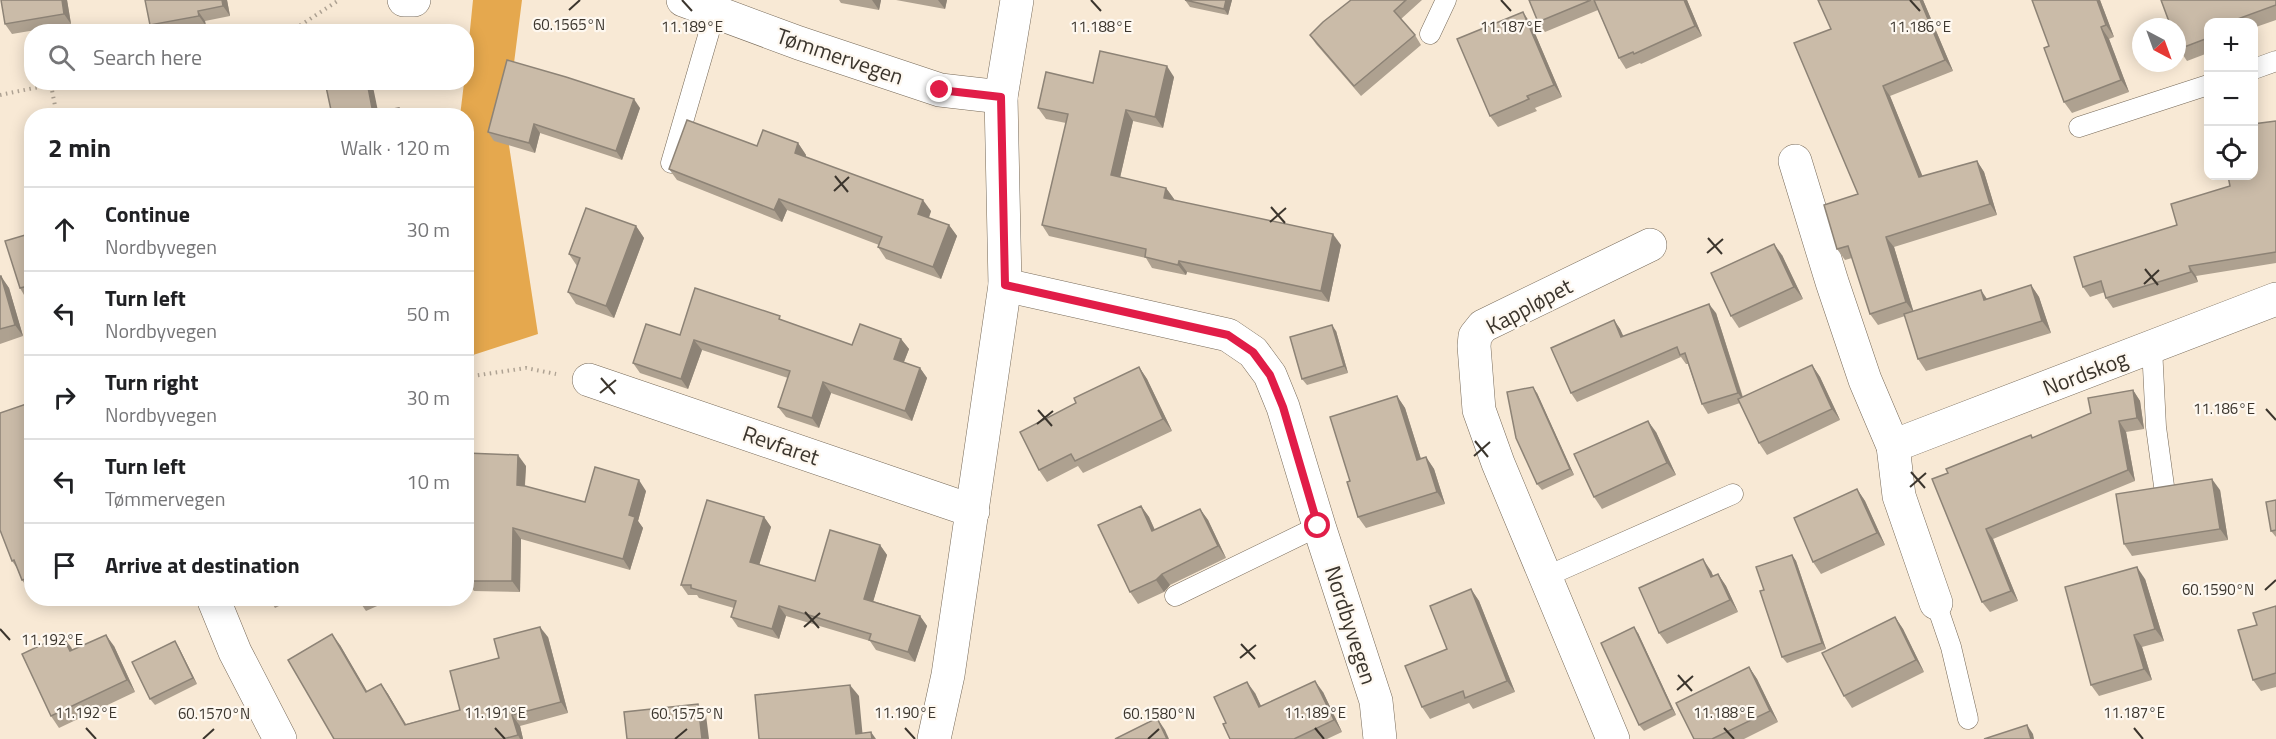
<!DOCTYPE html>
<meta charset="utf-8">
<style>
body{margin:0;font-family:"Titillium Web",sans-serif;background:#f6f6f6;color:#202124}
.controls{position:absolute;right:18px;top:18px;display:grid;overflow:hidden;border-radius:12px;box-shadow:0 3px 15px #0003}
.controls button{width:54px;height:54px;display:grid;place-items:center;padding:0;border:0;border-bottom:2px solid #e0e0e0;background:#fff;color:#202124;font:30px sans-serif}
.compass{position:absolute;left:2132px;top:18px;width:54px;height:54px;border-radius:50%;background:#fff;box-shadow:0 3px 15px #0003;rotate:139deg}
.stop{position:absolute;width:18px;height:18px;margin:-14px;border:4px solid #e11d48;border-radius:50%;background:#fff}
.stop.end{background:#e11d48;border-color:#fff;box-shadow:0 2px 6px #0008}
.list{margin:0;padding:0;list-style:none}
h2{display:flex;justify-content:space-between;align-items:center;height:78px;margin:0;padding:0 24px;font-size:26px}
h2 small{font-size:20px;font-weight:400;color:#757577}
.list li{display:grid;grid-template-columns:39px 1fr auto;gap:18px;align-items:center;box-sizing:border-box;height:84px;padding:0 24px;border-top:2px solid #e0e0e0}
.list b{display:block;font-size:22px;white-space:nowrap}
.list p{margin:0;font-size:20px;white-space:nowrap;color:#757577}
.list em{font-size:20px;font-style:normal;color:#757577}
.icon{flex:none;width:33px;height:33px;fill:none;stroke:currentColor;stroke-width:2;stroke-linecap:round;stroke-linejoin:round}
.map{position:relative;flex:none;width:2276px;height:739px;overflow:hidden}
.search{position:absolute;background:#fff;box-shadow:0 3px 15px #0003;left:24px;top:24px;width:450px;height:66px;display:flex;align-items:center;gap:15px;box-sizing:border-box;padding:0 21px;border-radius:24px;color:#757577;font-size:22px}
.panel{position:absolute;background:#fff;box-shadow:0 3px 15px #0003;left:24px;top:108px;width:450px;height:498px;border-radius:24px}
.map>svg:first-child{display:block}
.forest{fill:#e5a84e}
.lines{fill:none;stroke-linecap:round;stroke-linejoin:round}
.service-casing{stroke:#766958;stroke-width:21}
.minor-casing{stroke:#766958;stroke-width:34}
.path{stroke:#aea293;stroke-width:4;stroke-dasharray:1.5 4.5;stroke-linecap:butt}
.service{stroke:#fff;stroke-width:20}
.minor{stroke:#fff;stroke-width:33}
.wall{fill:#aea190}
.shaded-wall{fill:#8d8376}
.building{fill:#cabba8;stroke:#8d8376;stroke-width:1.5}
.route{stroke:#e11d48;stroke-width:8}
.ticks{fill:none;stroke:#3b352d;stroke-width:2}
.labels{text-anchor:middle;stroke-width:4.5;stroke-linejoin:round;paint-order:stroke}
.street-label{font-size:22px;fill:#3b352d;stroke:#fef8f0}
.ticks-label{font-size:15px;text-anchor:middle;fill:#3b352d;stroke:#fef8f0;stroke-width:4.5;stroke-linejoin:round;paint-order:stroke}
</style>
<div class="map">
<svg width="2276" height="739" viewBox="0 0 2276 739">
<rect width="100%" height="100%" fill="#f8e9d5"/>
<polygon class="forest" points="473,0 522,0 506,126 538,334 467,357 466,116 460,116 464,83 466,82 467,60"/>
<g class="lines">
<g class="service-casing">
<g id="service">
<polyline points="1430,34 1446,0"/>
<polyline points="2254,69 2276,61"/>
<polyline points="2079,127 2208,85"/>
<polyline points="671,163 715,12"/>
<polyline points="2152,347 2156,427 2164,486"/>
<polyline points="1545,577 1733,494"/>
<polyline points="1175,596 1319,526"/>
<polyline points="1936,603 1951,647 1968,719"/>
</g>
</g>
<g class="minor-casing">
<g id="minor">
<polyline points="404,0 414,0"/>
<polyline points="683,0 799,43 940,90 1001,97"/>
<polyline points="1795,161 1832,282 1865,380 1893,446 1899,496 1936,603"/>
<polyline points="1005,285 1228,335 1253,352 1270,375 1283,407 1319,526 1376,701 1380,739"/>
<polyline points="589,380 973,511"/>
<polyline points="1893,446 2276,299"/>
<polyline points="213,598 235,652 280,739"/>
<polyline points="934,739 948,675 1005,285 1001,97 1017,0"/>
<polyline points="1613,739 1498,463 1479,410 1474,346 1475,336 1483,326 1650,245"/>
</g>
</g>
<g class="path">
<polyline points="290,32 339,0"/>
<polyline points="51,85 57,116"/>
<polyline points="0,95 63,82"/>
<polyline points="466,377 526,368 556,374"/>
</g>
<use href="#service" class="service"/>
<use href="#minor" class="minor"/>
</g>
<g class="wall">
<polygon points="67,0 71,24 12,34 5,24"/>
<polygon points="145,0 227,0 230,16 205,21 206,26 177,32 154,32 150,25"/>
<polygon points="839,0 881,0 879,10 841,3"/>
<polygon points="896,0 947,0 945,9"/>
<polygon points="1185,0 1232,0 1228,15 1190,7"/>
<polygon points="1351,0 1422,0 1401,19 1415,35 1421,45 1361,96 1316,44 1310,35"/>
<polygon points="1529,0 1687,0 1702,36 1641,64 1640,63 1626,69 1619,58 1598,10 1545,32 1538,22"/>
<polygon points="1923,0 1953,71 1890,96 1922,176 1977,161 1984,172 1997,215 1894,247 1913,311 1987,299 2031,285 2039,297 2051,333 1926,371 1918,359 1905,316 1878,325 1870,314 1852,258 1845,260 1837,249 1858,194 1831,29"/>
<polygon points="2100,0 2114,37 2109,39 2129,92 2072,113 2064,102 2049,46"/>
<polygon points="2161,0 2276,0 2276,20 2253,28 2253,22 2208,22 2208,53 2187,61 2179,49"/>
<polygon points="1531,24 1562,97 1535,108 1537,111 1498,127 1490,116"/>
<polygon points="507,60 640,108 622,160 540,133 535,153 494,141 488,132"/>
<polygon points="1174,77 1163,128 1133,121 1120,178 1166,188 1174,199 1174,200 1341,245 1329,302 1187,272 1186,275 1152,268 1146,258 1049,236 1042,225 1066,123 1046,119 1038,108 1093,83"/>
<polygon points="2276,121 2276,263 2196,276 2198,282 2113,308 2106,298 2105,292 2090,297 2083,287 2177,225 2230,186"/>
<polygon points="798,143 806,155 806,157 931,211 929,218 949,225 957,236 941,279 886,259 878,247 879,245 787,210 782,222 677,180 669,169 757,146"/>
<polygon points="636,226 644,238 614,318 576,304 568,292 577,266 569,254"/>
<polygon points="32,233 32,292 24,295 20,288"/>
<polygon points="1782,255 1803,299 1739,328 1731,316"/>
<polygon points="0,276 9,288 23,336 0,344"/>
<polygon points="1716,313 1743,397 1812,365 1820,377 1840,420 1767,455 1759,443 1740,403 1708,414 1702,404 1688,364 1686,364 1681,357 1577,402 1571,393 1614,320 1620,329 1623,336"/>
<polygon points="783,321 852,345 901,339 909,349 904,362 920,368 927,378 912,421 831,393 819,428 786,417 778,407 788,378 702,350 688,389 640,373 633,363 680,335"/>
<polygon points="1336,331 1348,373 1307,385 1302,379"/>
<polygon points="1139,367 1147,379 1172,431 1083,473 1078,466 1047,482 1039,470 1076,403"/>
<polygon points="2133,390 2140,401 2144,429 2126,432 2135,481 1993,539 2018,601 1990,612 1982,602 1948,473 2031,435 2033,438 2091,413"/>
<polygon points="1537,393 1574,475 1542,490 1537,484"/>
<polygon points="1397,396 1405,408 1421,459 1426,457 1434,469 1445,504 1366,528 1358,517 1350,481"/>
<polygon points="32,402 32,589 29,590 22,580 17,568 12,561"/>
<polygon points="1656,432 1676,475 1602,509 1594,497"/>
<polygon points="466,453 526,466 525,486 585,502 646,491 638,521 643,528 630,570 521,539 520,592 474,591 467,581 468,529 466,529"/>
<polygon points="1857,489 1865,501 1885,545 1821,574 1813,562"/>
<polygon points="2220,490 2228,540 2132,556 2124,544"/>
<polygon points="2276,500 2276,537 2271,531"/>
<polygon points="1141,506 1149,517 1155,530 1200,509 1208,520 1226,558 1170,585 1164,592 1138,604 1130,592"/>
<polygon points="764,517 771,527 759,565 815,581 880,545 887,555 873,601 920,616 927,626 915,662 876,650 870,641 786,616 779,639 738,627 731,617 734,608 699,598 697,595 688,595 681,585"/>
<polygon points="1792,555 1796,561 1826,649 1787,663 1782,657 1764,590"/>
<polygon points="1711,571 1713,576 1718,574 1726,586 1738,612 1667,644 1659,633"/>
<polygon points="2145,579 2164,641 2142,647 2152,680 2099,696 2091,685"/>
<polygon points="1471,589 1479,601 1515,692 1473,709 1469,703 1430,719 1422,707 1447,649"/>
<polygon points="269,598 295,598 275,608"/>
<polygon points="357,598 395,598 366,611"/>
<polygon points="2276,606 2276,687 2261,691 2253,680 2257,625"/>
<polygon points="1895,617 1903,629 1924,672 1852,708 1844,696"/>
<polygon points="1638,633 1676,715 1644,731 1639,725"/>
<polygon points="548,637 568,713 520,726 523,739 334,739 340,645 367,692 381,684 388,694 406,724 460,710 499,658"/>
<polygon points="175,641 179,648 197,684 155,705 150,699"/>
<polygon points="114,646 135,692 59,728 51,716 71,647 72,650"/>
<polygon points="1749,667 1757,679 1778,722 1744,739 1694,739"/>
<polygon points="1323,692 1342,732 1327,739 1230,739 1226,723 1255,693 1261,706"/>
</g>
<g class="shaded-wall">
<polygon points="62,0 67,0 71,24 64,14"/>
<polygon points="222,0 227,0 230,16 223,6"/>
<polygon points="872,0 881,0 879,10"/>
<polygon points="938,0 947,0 945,9"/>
<polygon points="1226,0 1232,0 1228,15 1224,9"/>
<polygon points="1684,0 1687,0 1702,36 1695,26"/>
<polygon points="1920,0 1923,0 1953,71 1945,60"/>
<polygon points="2097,0 2100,0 2114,37 2106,25"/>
<polygon points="198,11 205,21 206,26 199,16"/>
<polygon points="1523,12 1531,24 1562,97 1554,85"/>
<polygon points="2101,27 2109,39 2129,92 2121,80"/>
<polygon points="1167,66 1174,77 1163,128 1155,117"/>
<polygon points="367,82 372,82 379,116 373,113"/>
<polygon points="1883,86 1890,96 1927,187 1919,177"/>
<polygon points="634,99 640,108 622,160 616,151"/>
<polygon points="1126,110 1133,121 1118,186 1111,175"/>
<polygon points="534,124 540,133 535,153 529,143"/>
<polygon points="798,143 806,155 803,164 795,153"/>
<polygon points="1977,161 1984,172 1997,215 1990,204"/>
<polygon points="1166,188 1174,199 1172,209 1164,198"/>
<polygon points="779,199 787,210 782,222 774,210"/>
<polygon points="923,200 931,211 926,225 918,214"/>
<polygon points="949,225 957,236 941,279 933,267"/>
<polygon points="636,226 644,238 614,318 606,306"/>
<polygon points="1333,234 1341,245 1329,302 1321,291"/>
<polygon points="1886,237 1894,247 1914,313 1906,302"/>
<polygon points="1774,244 1782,255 1803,299 1794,287"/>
<polygon points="1179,261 1187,272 1186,275 1178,265"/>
<polygon points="2189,266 2196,276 2198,282 2191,272"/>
<polygon points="1,276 9,288 23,336 15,325"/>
<polygon points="2031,285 2039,297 2051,333 2042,321"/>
<polygon points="1981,290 1989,302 1984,300"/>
<polygon points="1709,304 1716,313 1744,402 1738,393"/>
<polygon points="1614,320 1620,329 1628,346 1621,337"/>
<polygon points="1332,325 1336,331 1348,373 1344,366"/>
<polygon points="901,339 909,349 901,369 894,359"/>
<polygon points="694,340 702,350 688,389 681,379"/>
<polygon points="1812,365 1820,377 1840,420 1832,409"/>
<polygon points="1139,367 1147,379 1172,431 1163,419"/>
<polygon points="920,368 927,378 912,421 905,411"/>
<polygon points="823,382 831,393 819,428 812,418"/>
<polygon points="1533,387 1537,393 1574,475 1570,469"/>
<polygon points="2133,390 2140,401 2144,429 2137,418"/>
<polygon points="1397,396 1405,408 1425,472 1417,460"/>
<polygon points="1648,421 1656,432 1676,475 1667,463"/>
<polygon points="2119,421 2126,432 2135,481 2128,470"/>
<polygon points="518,455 526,466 524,496 517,485"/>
<polygon points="1426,457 1434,469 1445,504 1437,492"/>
<polygon points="2212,479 2220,490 2228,540 2220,529"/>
<polygon points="639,480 646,491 638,521 643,528 630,570 623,559 629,515"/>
<polygon points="1857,489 1865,501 1885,545 1877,533"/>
<polygon points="1141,506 1149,517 1160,542 1152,531"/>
<polygon points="1200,509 1208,520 1226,558 1218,546"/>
<polygon points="764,517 771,527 757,572 750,562"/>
<polygon points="513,528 521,539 520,592 512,581"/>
<polygon points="1986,529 1993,539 2018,601 2011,591"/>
<polygon points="880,545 887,555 871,609 864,599"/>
<polygon points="1792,555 1796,561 1826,649 1822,643"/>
<polygon points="1703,559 1711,571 1719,589 1711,577"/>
<polygon points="2137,567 2145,579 2164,641 2155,629"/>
<polygon points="1162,574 1170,585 1164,592 1156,580"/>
<polygon points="1718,574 1726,586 1738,612 1730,600"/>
<polygon points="1471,589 1479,601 1515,692 1507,681"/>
<polygon points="779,606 786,616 779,639 772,629"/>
<polygon points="920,616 927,626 915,662 908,652"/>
<polygon points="1895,617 1903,629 1924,672 1916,660"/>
<polygon points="540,627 548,637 568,713 561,702"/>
<polygon points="1634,627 1638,633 1676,715 1672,709"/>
<polygon points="332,634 340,645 374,703 366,692"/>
<polygon points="62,635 71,647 78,663 70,651"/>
<polygon points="106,635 114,646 135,692 127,680"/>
<polygon points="2134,635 2142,647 2152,680 2144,669"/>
<polygon points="175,641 179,648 197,684 193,678"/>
<polygon points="1749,667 1757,679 1778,722 1770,711"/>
<polygon points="1315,681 1323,692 1342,732 1334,720"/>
<polygon points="1247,682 1255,693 1267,719 1259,707"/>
<polygon points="381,684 388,694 412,735 405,725"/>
<polygon points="850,685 859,696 863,739 856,734"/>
<polygon points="698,704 706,715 709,739 702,739"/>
<polygon points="512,715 520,726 523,739 520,739 518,735"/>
<polygon points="1157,718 1165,730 1169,739 1167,739"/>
<polygon points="2027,725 2033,734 2034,739 2031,739"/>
<polygon points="871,732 876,739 872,739"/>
</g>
<g class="building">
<polygon points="1,0 62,0 64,14 5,24"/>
<polygon points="145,0 222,0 223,6 198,11 199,16 150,25"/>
<polygon points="1185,0 1226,0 1224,9"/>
<polygon points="1351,0 1406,0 1394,11 1415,35 1354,86 1310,35 1323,22"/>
<polygon points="1529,0 1591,0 1538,22"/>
<polygon points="1594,0 1684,0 1695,26 1634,54 1633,52 1619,58"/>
<polygon points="1818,0 1920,0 1945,60 1883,86 1919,177 1977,161 1990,204 1886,237 1906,302 1870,314 1848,246 1837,249 1824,205 1858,194 1794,43 1831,29"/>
<polygon points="2032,0 2097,0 2106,25 2101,27 2121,80 2064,102 2044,48 2049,46"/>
<polygon points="2161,0 2276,0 2276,5 2232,21 2233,22 2208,22 2208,38 2179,49 2177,44 2177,27 2171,27"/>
<polygon points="1523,12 1554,85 1527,96 1529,99 1490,116 1457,39"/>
<polygon points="1100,51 1167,66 1155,117 1126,110 1111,175 1166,188 1164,198 1333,234 1321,291 1179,261 1178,265 1145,257 1146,249 1042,225 1068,114 1038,108 1046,72 1093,83"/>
<polygon points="507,60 566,77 634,99 616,151 534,124 529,143 488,132"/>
<polygon points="325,82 367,82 373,113 399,108 400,114 419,110 420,116 305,116 331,110"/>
<polygon points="687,120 757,146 763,130 798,143 795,153 923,200 918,214 949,225 933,267 878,247 882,237 779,199 774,210 669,169"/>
<polygon points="2276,121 2276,252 2189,266 2191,272 2106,298 2101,281 2083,287 2074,257 2177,225 2171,204 2230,186 2228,176 2253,176 2253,124"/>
<polygon points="586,208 636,226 606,306 568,292 580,258 569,254"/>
<polygon points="32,233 32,285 20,288 5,241"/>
<polygon points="1774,244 1794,287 1731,316 1711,273"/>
<polygon points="0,276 1,276 15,325 0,329"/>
<polygon points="2031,285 2042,321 1918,359 1904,314 1981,290 1984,300"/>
<polygon points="695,288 780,316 779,319 852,345 860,324 901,339 894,359 920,368 905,411 823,382 812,418 778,407 790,371 694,340 681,379 633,363 646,324 680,335"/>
<polygon points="1709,304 1738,393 1702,404 1685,353 1680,355 1677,347 1571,393 1551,348 1614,320 1621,337"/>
<polygon points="1332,325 1344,366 1302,379 1290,337"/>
<polygon points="1812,365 1832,409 1759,443 1738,399"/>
<polygon points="1139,367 1163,419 1075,461 1071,454 1039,470 1020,432 1076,403 1074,398"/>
<polygon points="1533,387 1570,469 1537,484 1516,438 1507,392"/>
<polygon points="2133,390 2137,418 2119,421 2128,470 1986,529 2011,591 1982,602 1932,479 1948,473 1946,469 2031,435 2032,438 2091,413 2088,398"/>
<polygon points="1397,396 1417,460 1426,457 1437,492 1358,517 1347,482 1350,481 1330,417"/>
<polygon points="32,402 32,577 22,580 14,560 12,561 0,530 0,413"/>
<polygon points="1648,421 1667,463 1594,497 1574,454"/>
<polygon points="466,453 518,455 517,485 525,486 585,502 595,467 639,480 629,515 635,517 623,559 513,528 512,581 467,581 468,519 466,519"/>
<polygon points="2212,479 2220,529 2124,544 2116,494"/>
<polygon points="1857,489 1877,533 1813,562 1794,518"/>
<polygon points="707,500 764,517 750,562 815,581 830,530 880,545 864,599 920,616 908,652 869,640 871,634 779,606 772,629 731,617 736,601 691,588 691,585 681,585"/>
<polygon points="2276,500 2276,530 2271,531 2266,502"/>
<polygon points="1141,506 1152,531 1200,509 1218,546 1162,574 1156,580 1130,592 1098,525"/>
<polygon points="1792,555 1822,643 1782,657 1760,591 1764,590 1756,567"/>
<polygon points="1703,559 1711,577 1718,574 1730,600 1659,633 1639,588"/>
<polygon points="2137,567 2155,629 2134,635 2144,669 2091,685 2065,587"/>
<polygon points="1471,589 1507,681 1465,698 1463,691 1422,707 1405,666 1447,649 1430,606"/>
<polygon points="2276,606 2276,673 2253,680 2238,630 2257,625 2253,613"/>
<polygon points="1895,617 1916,660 1844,696 1822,653"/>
<polygon points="540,627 561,702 512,715 518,735 503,739 334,739 288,660 332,634 366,692 381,684 405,725 460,710 450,671 499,658 494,639"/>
<polygon points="1634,627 1672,709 1639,725 1601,643"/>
<polygon points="62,635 70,651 106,635 127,680 51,716 22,654"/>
<polygon points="175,641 193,678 150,699 132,662"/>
<polygon points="1749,667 1770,711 1712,739 1694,739 1676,703"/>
<polygon points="1315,681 1334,720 1294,739 1230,739 1223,724 1226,723 1214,697 1247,682 1259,707"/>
<polygon points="850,685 856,734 871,732 872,739 759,739 755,695"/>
<polygon points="698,704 702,739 627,739 624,712"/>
<polygon points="1157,718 1167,739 1115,739"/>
<polygon points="2027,725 2031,739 1984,739"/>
</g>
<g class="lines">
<polyline class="route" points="940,90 1001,97 1005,285 1228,335 1253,352 1270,375 1283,407 1318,526"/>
</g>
<path class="ticks" d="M 682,0 L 692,11M 1091,0 L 1101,11M 1501,0 L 1511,11M 1910,0 L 1920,11M 569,10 L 580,0M 835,176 L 848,192M 834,191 L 849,177M 1271,207 L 1285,223M 1270,222 L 1286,208M 1708,238 L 1722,254M 1707,253 L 1723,239M 2145,269 L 2158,285M 2144,284 L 2159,270M 601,378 L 615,394M 600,393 L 616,380M 2266,409 L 2276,420M 1038,410 L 1052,426M 1037,424 L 1053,411M 1475,441 L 1488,457M 1474,456 L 1490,442M 1911,472 L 1925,488M 1910,487 L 1926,473M 2265,590 L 2276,580M 805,612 L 819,628M 804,627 L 820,613M 0,629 L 10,640M 1241,644 L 1255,659M 1240,658 L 1256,645M 1678,675 L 1692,691M 1677,690 L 1693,676M 86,728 L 96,739M 495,728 L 505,739M 905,728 L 915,739M 1315,728 L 1324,739M 1724,728 L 1734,739M 2134,728 L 2143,739M 203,739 L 214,729M 675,739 L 687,729M 1148,739 L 1159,729"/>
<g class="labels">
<g class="street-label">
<text transform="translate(840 56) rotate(19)" y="8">Tømmervegen</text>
<text transform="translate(1529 306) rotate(-28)" y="8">Kappløpet</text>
<text transform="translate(2085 373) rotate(-21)" y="8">Nordskog</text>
<text transform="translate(781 445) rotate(19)" y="8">Revfaret</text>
<text transform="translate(1351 625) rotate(72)" y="8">Nordbyvegen</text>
</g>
</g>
<g class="ticks-label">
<text x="569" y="30">60.1565°N</text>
<text x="692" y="32">11.189°E</text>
<text x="1101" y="32">11.188°E</text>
<text x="1511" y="32">11.187°E</text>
<text x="1920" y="32">11.186°E</text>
<text x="2224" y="414">11.186°E</text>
<text x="2218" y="595">60.1590°N</text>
<text x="52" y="645">11.192°E</text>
<text x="86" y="718">11.192°E</text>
<text x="495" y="718">11.191°E</text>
<text x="905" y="718">11.190°E</text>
<text x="1315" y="718">11.189°E</text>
<text x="1724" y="718">11.188°E</text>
<text x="2134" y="718">11.187°E</text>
<text x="214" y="719">60.1570°N</text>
<text x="687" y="719">60.1575°N</text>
<text x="1159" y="719">60.1580°N</text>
</g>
</svg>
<div class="controls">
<button>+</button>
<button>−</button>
<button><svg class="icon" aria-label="locate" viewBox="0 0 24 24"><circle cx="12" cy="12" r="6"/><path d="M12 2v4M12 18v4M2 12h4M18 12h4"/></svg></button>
</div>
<svg class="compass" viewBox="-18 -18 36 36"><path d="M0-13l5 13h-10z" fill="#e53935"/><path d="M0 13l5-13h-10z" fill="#757577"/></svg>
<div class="stop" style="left:1318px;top:526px"></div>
<div class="stop end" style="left:940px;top:90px"></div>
<div class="search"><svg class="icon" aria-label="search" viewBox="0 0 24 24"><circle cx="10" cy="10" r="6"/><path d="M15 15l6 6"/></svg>Search here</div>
<section class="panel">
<h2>2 min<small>Walk · 120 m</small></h2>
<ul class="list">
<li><svg class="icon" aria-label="ahead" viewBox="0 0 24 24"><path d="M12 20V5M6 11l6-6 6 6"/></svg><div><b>Continue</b><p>Nordbyvegen</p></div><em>30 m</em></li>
<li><svg class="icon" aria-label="left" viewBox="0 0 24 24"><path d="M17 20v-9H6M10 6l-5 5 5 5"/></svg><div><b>Turn left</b><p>Nordbyvegen</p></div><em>50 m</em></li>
<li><svg class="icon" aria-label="right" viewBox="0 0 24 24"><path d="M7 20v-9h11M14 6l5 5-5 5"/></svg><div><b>Turn right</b><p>Nordbyvegen</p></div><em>30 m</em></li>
<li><svg class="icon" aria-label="left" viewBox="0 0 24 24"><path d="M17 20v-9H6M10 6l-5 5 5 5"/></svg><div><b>Turn left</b><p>Tømmervegen</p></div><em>10 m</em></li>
<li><svg class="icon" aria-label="arrive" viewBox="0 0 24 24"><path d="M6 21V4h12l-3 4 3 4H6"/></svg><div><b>Arrive at destination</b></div></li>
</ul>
</section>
</div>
